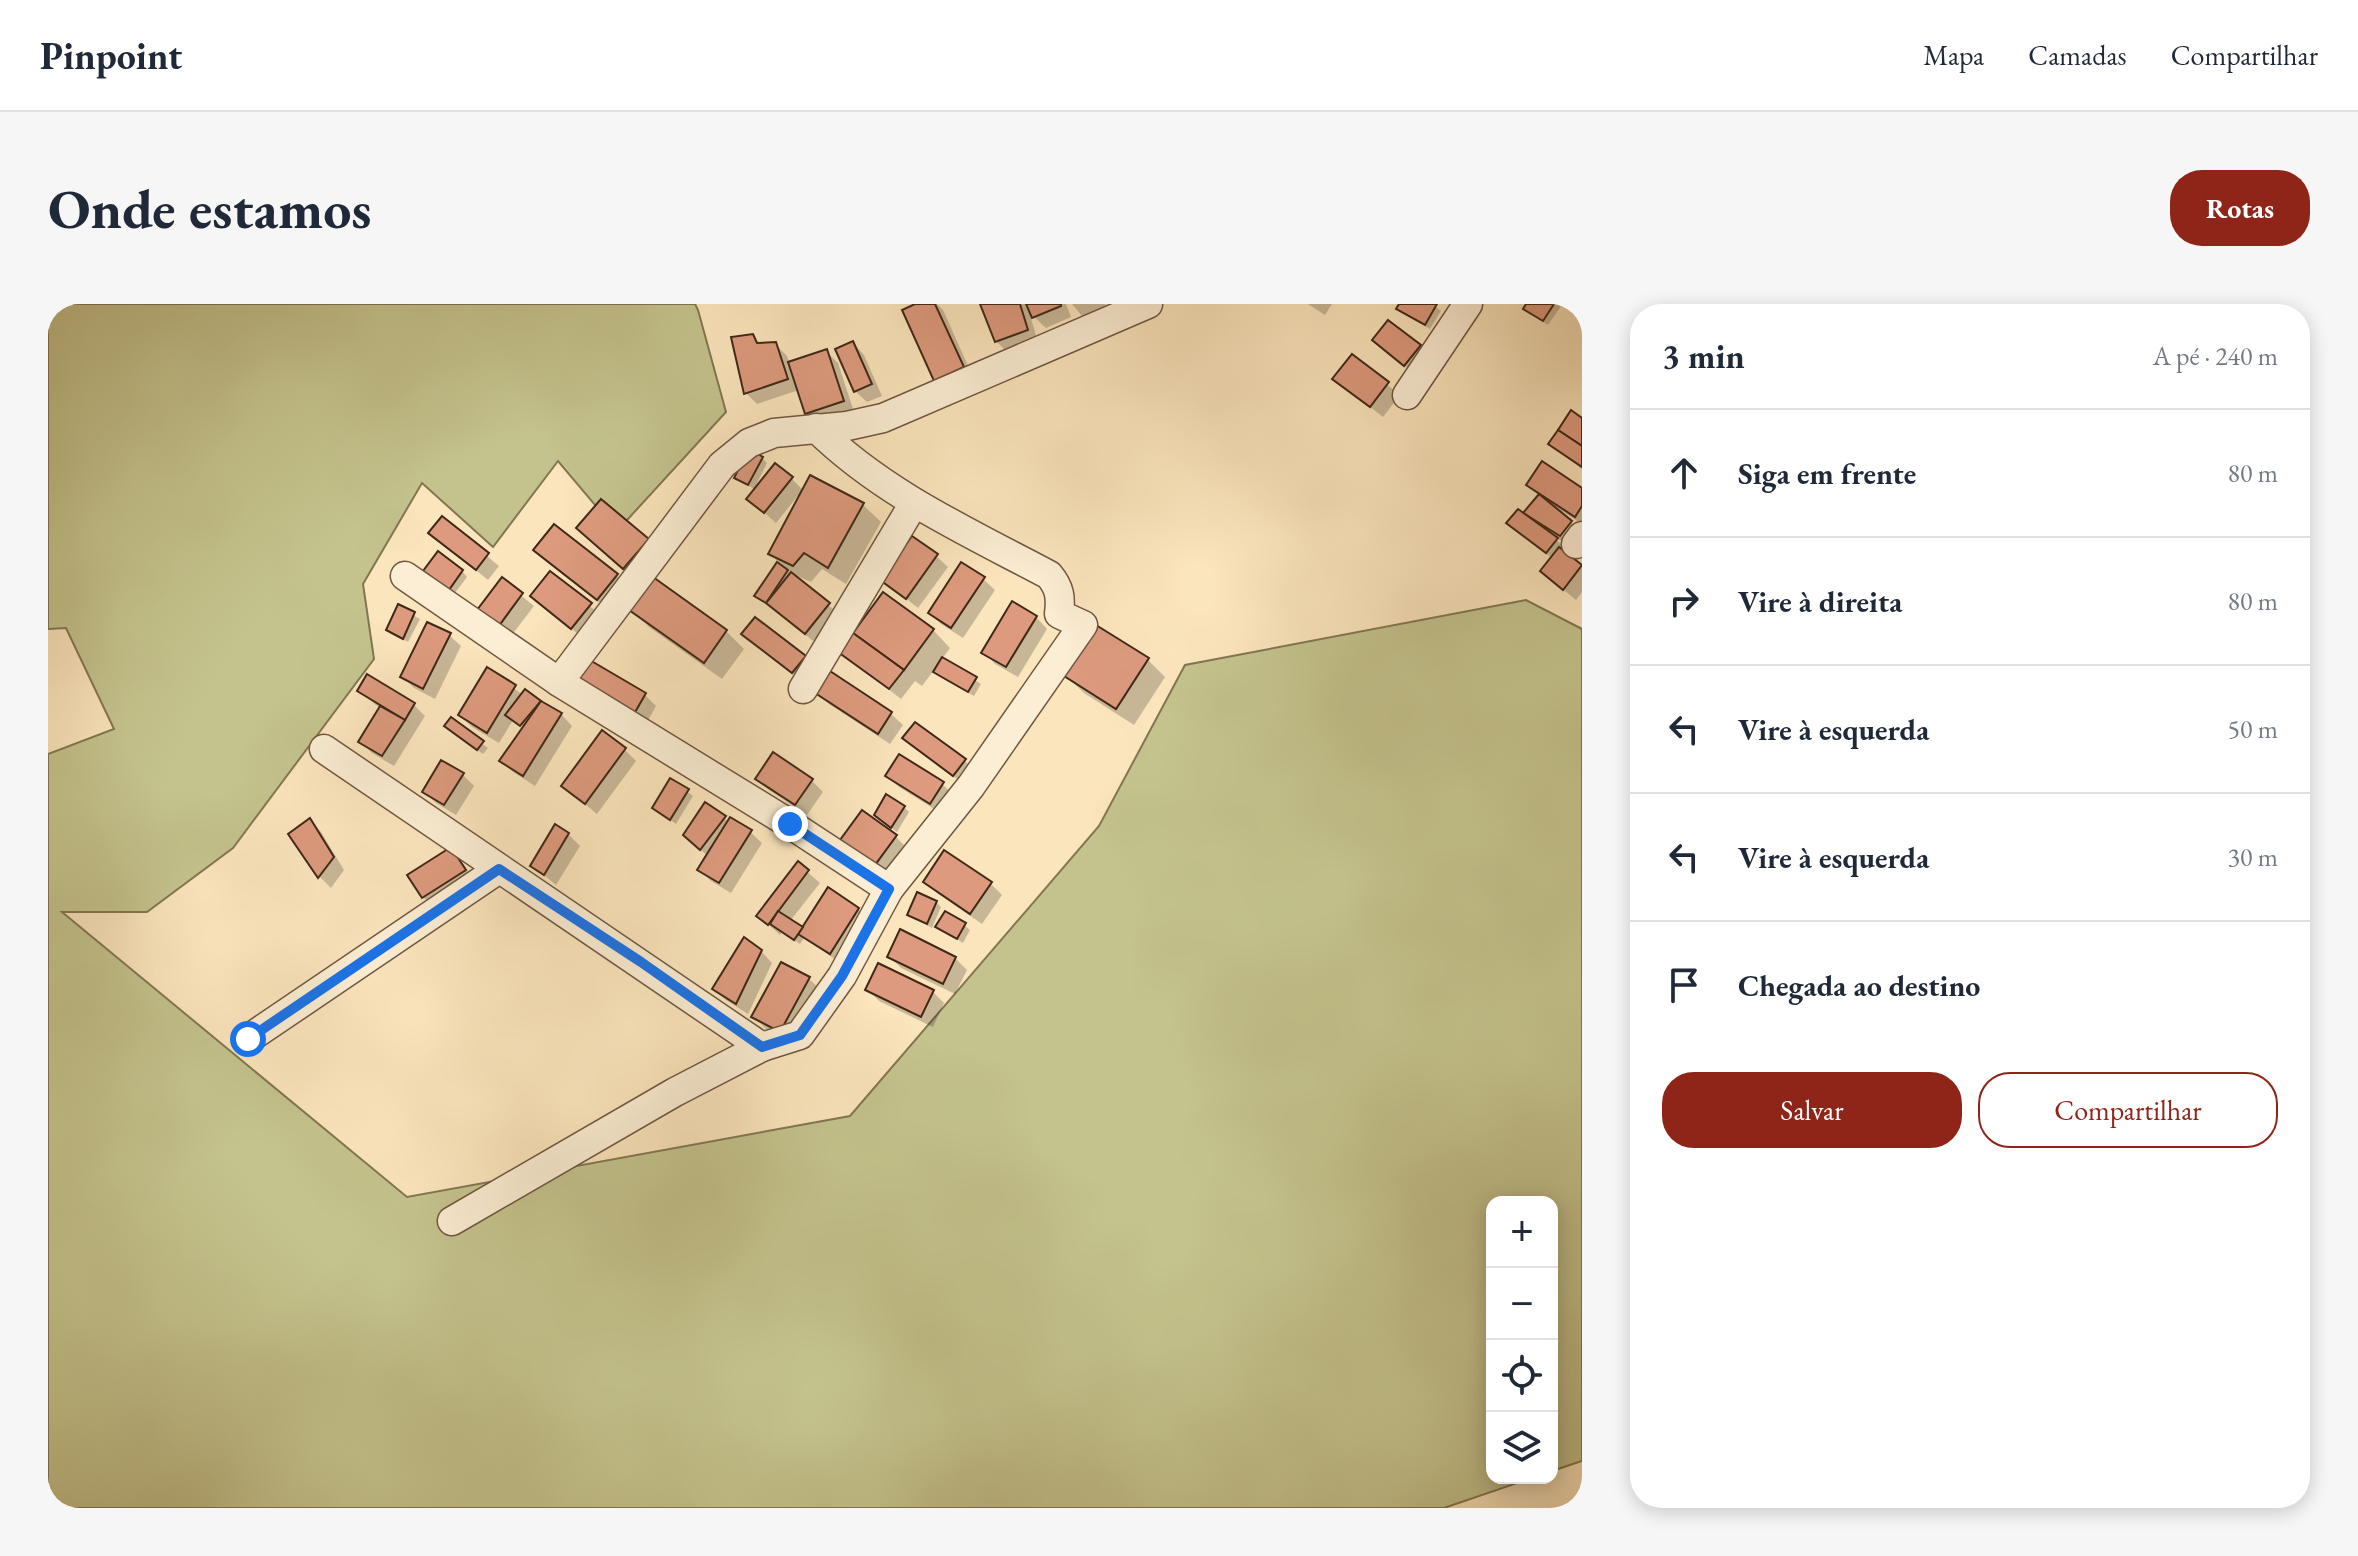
<!DOCTYPE html>
<html lang="pt">
<meta charset="utf-8">
<style>
body{margin:0;font-family:"EB Garamond",serif;background:#f6f6f7;color:#1f2937}
.controls{position:absolute;right:24px;bottom:24px;display:grid;overflow:hidden;border-radius:16px;box-shadow:0 4px 20px #0003}
.controls button{width:72px;height:72px;display:grid;place-items:center;padding:0;border:0;border-bottom:2px solid #e0e1e3;background:#fff;color:#1f2937;font:40px sans-serif}
.stop{position:absolute;width:24px;height:24px;margin:-18px;border:6px solid #1a73e8;border-radius:50%;background:#fff}
.stop.end{background:#1a73e8;border-color:#fff;box-shadow:0 2px 8px #0008}
.list{margin:0;padding:0;list-style:none}
h2{display:flex;justify-content:space-between;align-items:center;height:104px;margin:0;padding:0 32px;font-size:34px}
h2 small{font-size:26px;font-weight:400;color:#747a83}
.list li{display:grid;grid-template-columns:52px 1fr auto;gap:24px;align-items:center;box-sizing:border-box;height:128px;padding:0 32px;border-top:2px solid #e0e1e3}
.list b{display:block;font-size:30px;white-space:nowrap}
.list em{font-size:26px;font-style:normal;color:#747a83}
.actions{display:flex;gap:16px;padding:24px 32px}
.actions a{flex:1;padding:18px 0;border:2px solid #8f2418;border-radius:32px;text-align:center;font-size:28px;color:#8f2418}
.actions .main{background:#8f2418;color:#fff}
.icon{flex:none;width:44px;height:44px;fill:none;stroke:currentColor;stroke-width:2;stroke-linecap:round;stroke-linejoin:round}
.map{position:relative;flex:none;width:1534px;height:1204px;overflow:hidden;border-radius:32px}
header{display:flex;align-items:center;gap:48px;box-sizing:border-box;height:112px;padding:0 40px;background:#fff;border-bottom:2px solid #e0e1e3}
header strong{font-size:38px}
nav{display:flex;gap:44px;margin-inline-start:auto;font-size:28px}
.intro{display:flex;align-items:center;justify-content:space-between;box-sizing:border-box;height:192px;padding:0 48px}
h1{margin:0;font-size:56px}
.button{padding:20px 36px;border-radius:32px;background:#8f2418;color:#fff;font-size:28px;font-weight:700}
main{display:flex;gap:48px;padding:0 48px}
aside{flex:1;background:#fff;border-radius:32px;box-shadow:0 4px 20px #0003}
.map>svg:first-child{display:block}
.green{fill:#c4c38d;stroke:#827652;stroke-width:2}
.shadow{fill:#0003}
.building{fill:#dd9a7e;stroke:#402816;stroke-width:2}
.lines{fill:none;stroke-linecap:round;stroke-linejoin:round}
.minor-casing{stroke:#6f5740;stroke-width:31}
.minor{stroke:#fceed4;stroke-width:28}
.route{stroke:#1a73e8;stroke-width:10}
</style>
<header>
<strong>Pinpoint</strong>
<nav><a>Mapa</a><a>Camadas</a><a>Compartilhar</a></nav>
</header>
<div class="intro"><h1>Onde estamos</h1><a class="button">Rotas</a></div>
<main>
<div class="map">
<svg width="1534" height="1204" viewBox="0 0 1534 1204">
<rect width="100%" height="100%" fill="#fbe5bd"/>
<filter id="stains"><feTurbulence type="fractalNoise" baseFrequency=".0025" numOctaves="4"/><feColorMatrix values="0 0 0 0 .2 0 0 0 0 .09 0 0 0 0 .02 0 0 0 .5 -.17"/></filter>
<radialGradient id="worn" r=".72"><stop offset=".6" stop-color="#630" stop-opacity="0"/><stop offset="1" stop-color="#630" stop-opacity=".3"/></radialGradient>
<polygon class="green" points="0,0 647,0 650,6 678,108 569,227 510,157 445,243 374,179 315,280 326,355 185,544 99,608 14,608 359,893 802,812 1051,522 1137,361 1478,296 1534,325 1534,1157 1504,1167 1504,898 1444,898 1444,1174 1484,1174 1396,1204 0,1204 0,450 66,425 18,324 0,325"/>
<g class="shadow">
<polygon points="872,0 889,0 895,6 926,75 887,76"/>
<polygon points="934,0 1018,0 1023,13 998,24 981,8 990,38 960,49 948,37"/>
<polygon points="1024,0 1057,0 1061,8 1038,17"/>
<polygon points="1260,0 1284,0 1277,11"/>
<polygon points="1353,0 1384,0 1393,7 1382,25 1356,10 1351,5"/>
<polygon points="1481,0 1510,0 1513,2 1500,21 1483,10"/>
<polygon points="704,32 713,41 727,40 739,52 742,60 778,47 790,59 806,108 770,120 758,109 751,86 709,100 698,89"/>
<polygon points="1326,36 1371,43 1383,54 1369,72"/>
<polygon points="805,39 816,51 834,92 819,98 807,87"/>
<polygon points="1304,53 1352,91 1335,113 1287,75"/>
<polygon points="1534,116 1534,165 1502,140"/>
<polygon points="714,154 719,159 706,185 688,173"/>
<polygon points="744,175 756,187 815,201 833,218 798,280 774,265 763,278 744,270 792,311 769,340 709,292 731,259 723,250 752,189 728,219 701,195"/>
<polygon points="1480,181 1534,186 1534,220 1514,207 1512,209 1534,229 1524,242 1503,231 1520,247 1517,250 1534,264 1534,288 1528,296 1506,278 1505,255 1461,219 1476,211 1491,192"/>
<polygon points="553,198 600,237 588,275 542,236"/>
<polygon points="394,215 451,262 440,276 383,229"/>
<polygon points="487,246 568,271 580,283 561,306"/>
<polygon points="888,252 900,263 870,304 835,276"/>
<polygon points="414,267 419,273 407,289 383,272"/>
<polygon points="502,270 554,312 536,335 484,292"/>
<polygon points="935,275 947,286 915,334 893,320 882,309"/>
<polygon points="454,276 486,302 460,336 440,321"/>
<polygon points="605,276 678,327 696,345 674,375 601,323 584,306"/>
<polygon points="351,303 372,315 360,338 340,326"/>
<polygon points="988,313 999,325 970,373 947,360 936,348"/>
<polygon points="885,326 902,344 894,355 933,380 926,392 892,373 886,366 874,382 867,377 853,395 793,348"/>
<polygon points="401,331 413,342 387,395 366,384 355,373"/>
<polygon points="708,341 757,353 768,365 757,379"/>
<polygon points="1099,355 1117,373 1086,421 1036,389 1018,372"/>
<polygon points="440,366 475,391 513,410 524,422 487,482 465,468 453,457 477,424 465,416 451,439 424,423 412,411"/>
<polygon points="782,370 843,410 855,421 842,440 781,400 770,389"/>
<polygon points="542,386 597,391 608,402 598,420"/>
<polygon points="311,387 366,401 377,412 346,462 324,449 313,438 333,405"/>
<polygon points="403,416 440,444 435,450 404,427"/>
<polygon points="857,434 917,457 928,468 918,482"/>
<polygon points="577,446 588,457 549,510 515,482"/>
<polygon points="415,471 426,482 408,511 388,499 376,487"/>
<polygon points="839,472 894,480 906,491 894,510 851,483"/>
<polygon points="709,475 763,476 775,488 759,511 721,486"/>
<polygon points="623,476 645,492 628,520 606,504"/>
<polygon points="658,501 681,518 702,528 714,539 683,589 663,577 652,566 660,552 649,543"/>
<polygon points="856,503 861,508 849,528 833,516"/>
<polygon points="262,516 273,528 296,566 283,584 272,573 243,530"/>
<polygon points="520,530 532,542 508,581 484,561"/>
<polygon points="847,532 859,544 839,571 806,547"/>
<polygon points="402,545 428,578 387,605 375,593"/>
<polygon points="750,560 772,579 742,617 755,626 810,605 822,617 794,660 756,634 752,640 734,628 732,631 711,612"/>
<polygon points="877,578 943,580 954,591 934,620 889,589"/>
<polygon points="888,598 893,603 884,624 861,611"/>
<polygon points="916,621 922,626 915,639 890,623"/>
<polygon points="713,647 724,659 700,710 678,696 666,685"/>
<polygon points="841,652 907,654 919,666 907,690 853,664"/>
<polygon points="734,661 761,675 773,686 744,738 717,724 706,712"/>
<polygon points="819,685 885,688 896,699 885,723 831,697"/>
</g>
<g class="building">
<polygon points="867,0 887,0 916,63 886,77 854,6"/>
<polygon points="932,0 972,0 980,26 947,38"/>
<polygon points="978,0 1013,0 1013,2 984,14"/>
<polygon points="1351,0 1389,0 1377,21 1348,5"/>
<polygon points="1478,0 1506,0 1495,17 1475,5"/>
<polygon points="1340,16 1373,41 1356,62 1324,36"/>
<polygon points="705,30 709,39 728,38 740,75 696,90 683,33"/>
<polygon points="805,37 824,80 806,88 787,45"/>
<polygon points="779,45 796,97 757,110 740,58"/>
<polygon points="1304,50 1341,78 1322,103 1284,75"/>
<polygon points="1523,106 1534,114 1534,142 1510,126"/>
<polygon points="1510,126 1534,142 1534,163 1500,140"/>
<polygon points="701,145 715,153 700,181 686,174"/>
<polygon points="1494,157 1534,184 1534,202 1527,213 1478,181"/>
<polygon points="727,159 745,173 716,209 698,195"/>
<polygon points="762,171 816,199 780,264 756,249 745,262 720,250"/>
<polygon points="1491,190 1524,217 1512,232 1475,209"/>
<polygon points="553,195 601,235 575,265 528,224"/>
<polygon points="1470,205 1510,234 1498,249 1458,219"/>
<polygon points="394,212 441,249 428,266 380,229"/>
<polygon points="506,220 570,270 549,296 485,246"/>
<polygon points="864,232 890,250 858,295 832,276"/>
<polygon points="1511,243 1534,261 1515,286 1492,267"/>
<polygon points="390,247 415,266 401,286 375,267"/>
<polygon points="729,258 740,266 718,299 706,292"/>
<polygon points="913,258 937,273 903,324 880,309"/>
<polygon points="502,267 544,299 523,325 482,292"/>
<polygon points="743,268 782,299 757,330 718,299"/>
<polygon points="454,273 475,289 448,326 426,310"/>
<polygon points="605,273 679,326 656,359 581,306"/>
<polygon points="835,288 886,325 856,366 805,329"/>
<polygon points="964,297 989,312 958,363 933,349"/>
<polygon points="350,300 367,308 355,335 338,326"/>
<polygon points="707,313 758,352 744,369 693,330"/>
<polygon points="379,318 403,329 375,385 352,373"/>
<polygon points="1048,321 1101,354 1068,405 1016,372"/>
<polygon points="805,329 856,366 841,385 790,348"/>
<polygon points="894,353 929,373 920,388 885,368"/>
<polygon points="540,355 598,389 586,410 528,375"/>
<polygon points="439,363 468,381 439,429 410,411"/>
<polygon points="782,367 844,408 830,430 767,389"/>
<polygon points="319,370 367,399 357,416 309,387"/>
<polygon points="477,385 493,397 472,422 457,411"/>
<polygon points="493,397 514,409 475,472 451,457"/>
<polygon points="332,402 357,416 334,452 310,438"/>
<polygon points="403,413 436,437 429,446 396,422"/>
<polygon points="867,418 918,455 905,472 854,434"/>
<polygon points="554,426 578,444 537,500 513,482"/>
<polygon points="725,448 765,475 747,501 707,475"/>
<polygon points="851,450 896,478 882,500 837,472"/>
<polygon points="393,456 416,469 396,501 374,488"/>
<polygon points="622,474 641,485 622,516 604,504"/>
<polygon points="838,490 857,502 843,524 826,511"/>
<polygon points="657,498 678,512 652,546 635,531"/>
<polygon points="814,506 849,531 827,561 792,536"/>
<polygon points="682,513 704,526 671,579 649,566"/>
<polygon points="262,514 286,553 270,574 240,530"/>
<polygon points="507,520 521,529 496,571 482,562"/>
<polygon points="403,543 418,566 374,594 359,571"/>
<polygon points="896,546 944,578 922,610 875,578"/>
<polygon points="750,557 761,566 720,621 708,612"/>
<polygon points="780,583 811,604 782,650 750,630"/>
<polygon points="869,588 889,597 879,620 859,611"/>
<polygon points="730,607 755,623 746,636 722,620"/>
<polygon points="897,607 918,619 909,635 887,623"/>
<polygon points="852,625 908,653 895,680 839,653"/>
<polygon points="696,633 714,646 688,700 664,685"/>
<polygon points="733,658 762,673 732,728 703,713"/>
<polygon points="830,659 886,686 873,713 817,686"/>
</g>
<g class="lines">
<g class="minor-casing">
<g id="minor">
<polyline points="1359,91 1420,0"/>
<polyline points="1528,240 1534,232"/>
<polyline points="357,272 511,378 742,520 841,585"/>
<polyline points="511,378 674,161 701,139 726,129 799,122 835,114 1100,0"/>
<polyline points="755,385 866,199"/>
<polyline points="276,445 714,743"/>
<polyline points="200,735 451,565"/>
<path d="M 404,917 L 627,788 L 714,743 L 752,731 L 794,672 L 841,585 L 923,482 L 1035,321 L 1011,310 C 1013,294 1012,284 1001,271 C 920,228 834,189 768,124"/>
</g>
</g>
<use href="#minor" class="minor"/>
</g>
<g class="lines">
<polyline class="route" points="200,735 451,565 593,658 714,743 752,731 794,672 841,585 742,520"/>
</g>
<rect width="100%" height="100%" filter="url(#stains)"/>
<rect width="100%" height="100%" fill="url(#worn)"/>
</svg>
<div class="controls">
<button>+</button>
<button>−</button>
<button><svg class="icon" aria-label="locate" viewBox="0 0 24 24"><circle cx="12" cy="12" r="6"/><path d="M12 2v4M12 18v4M2 12h4M18 12h4"/></svg></button>
<button><svg class="icon" aria-label="layers" viewBox="0 0 24 24"><path d="M12 4l9 5-9 5-9-5zM3 14l9 5 9-5"/></svg></button>
</div>
<div class="stop" style="left:200px;top:735px"></div>
<div class="stop end" style="left:742px;top:520px"></div>
</div>
<aside>
<h2>3 min<small>A pé · 240 m</small></h2>
<ul class="list">
<li><svg class="icon" aria-label="ahead" viewBox="0 0 24 24"><path d="M12 20V5M6 11l6-6 6 6"/></svg><div><b>Siga em frente</b></div><em>80 m</em></li>
<li><svg class="icon" aria-label="right" viewBox="0 0 24 24"><path d="M7 20v-9h11M14 6l5 5-5 5"/></svg><div><b>Vire à direita</b></div><em>80 m</em></li>
<li><svg class="icon" aria-label="left" viewBox="0 0 24 24"><path d="M17 20v-9H6M10 6l-5 5 5 5"/></svg><div><b>Vire à esquerda</b></div><em>50 m</em></li>
<li><svg class="icon" aria-label="left" viewBox="0 0 24 24"><path d="M17 20v-9H6M10 6l-5 5 5 5"/></svg><div><b>Vire à esquerda</b></div><em>30 m</em></li>
<li><svg class="icon" aria-label="arrive" viewBox="0 0 24 24"><path d="M6 21V4h12l-3 4 3 4H6"/></svg><div><b>Chegada ao destino</b></div></li>
</ul>
<div class="actions"><a class="main">Salvar</a><a>Compartilhar</a></div>
</aside>
</main>
